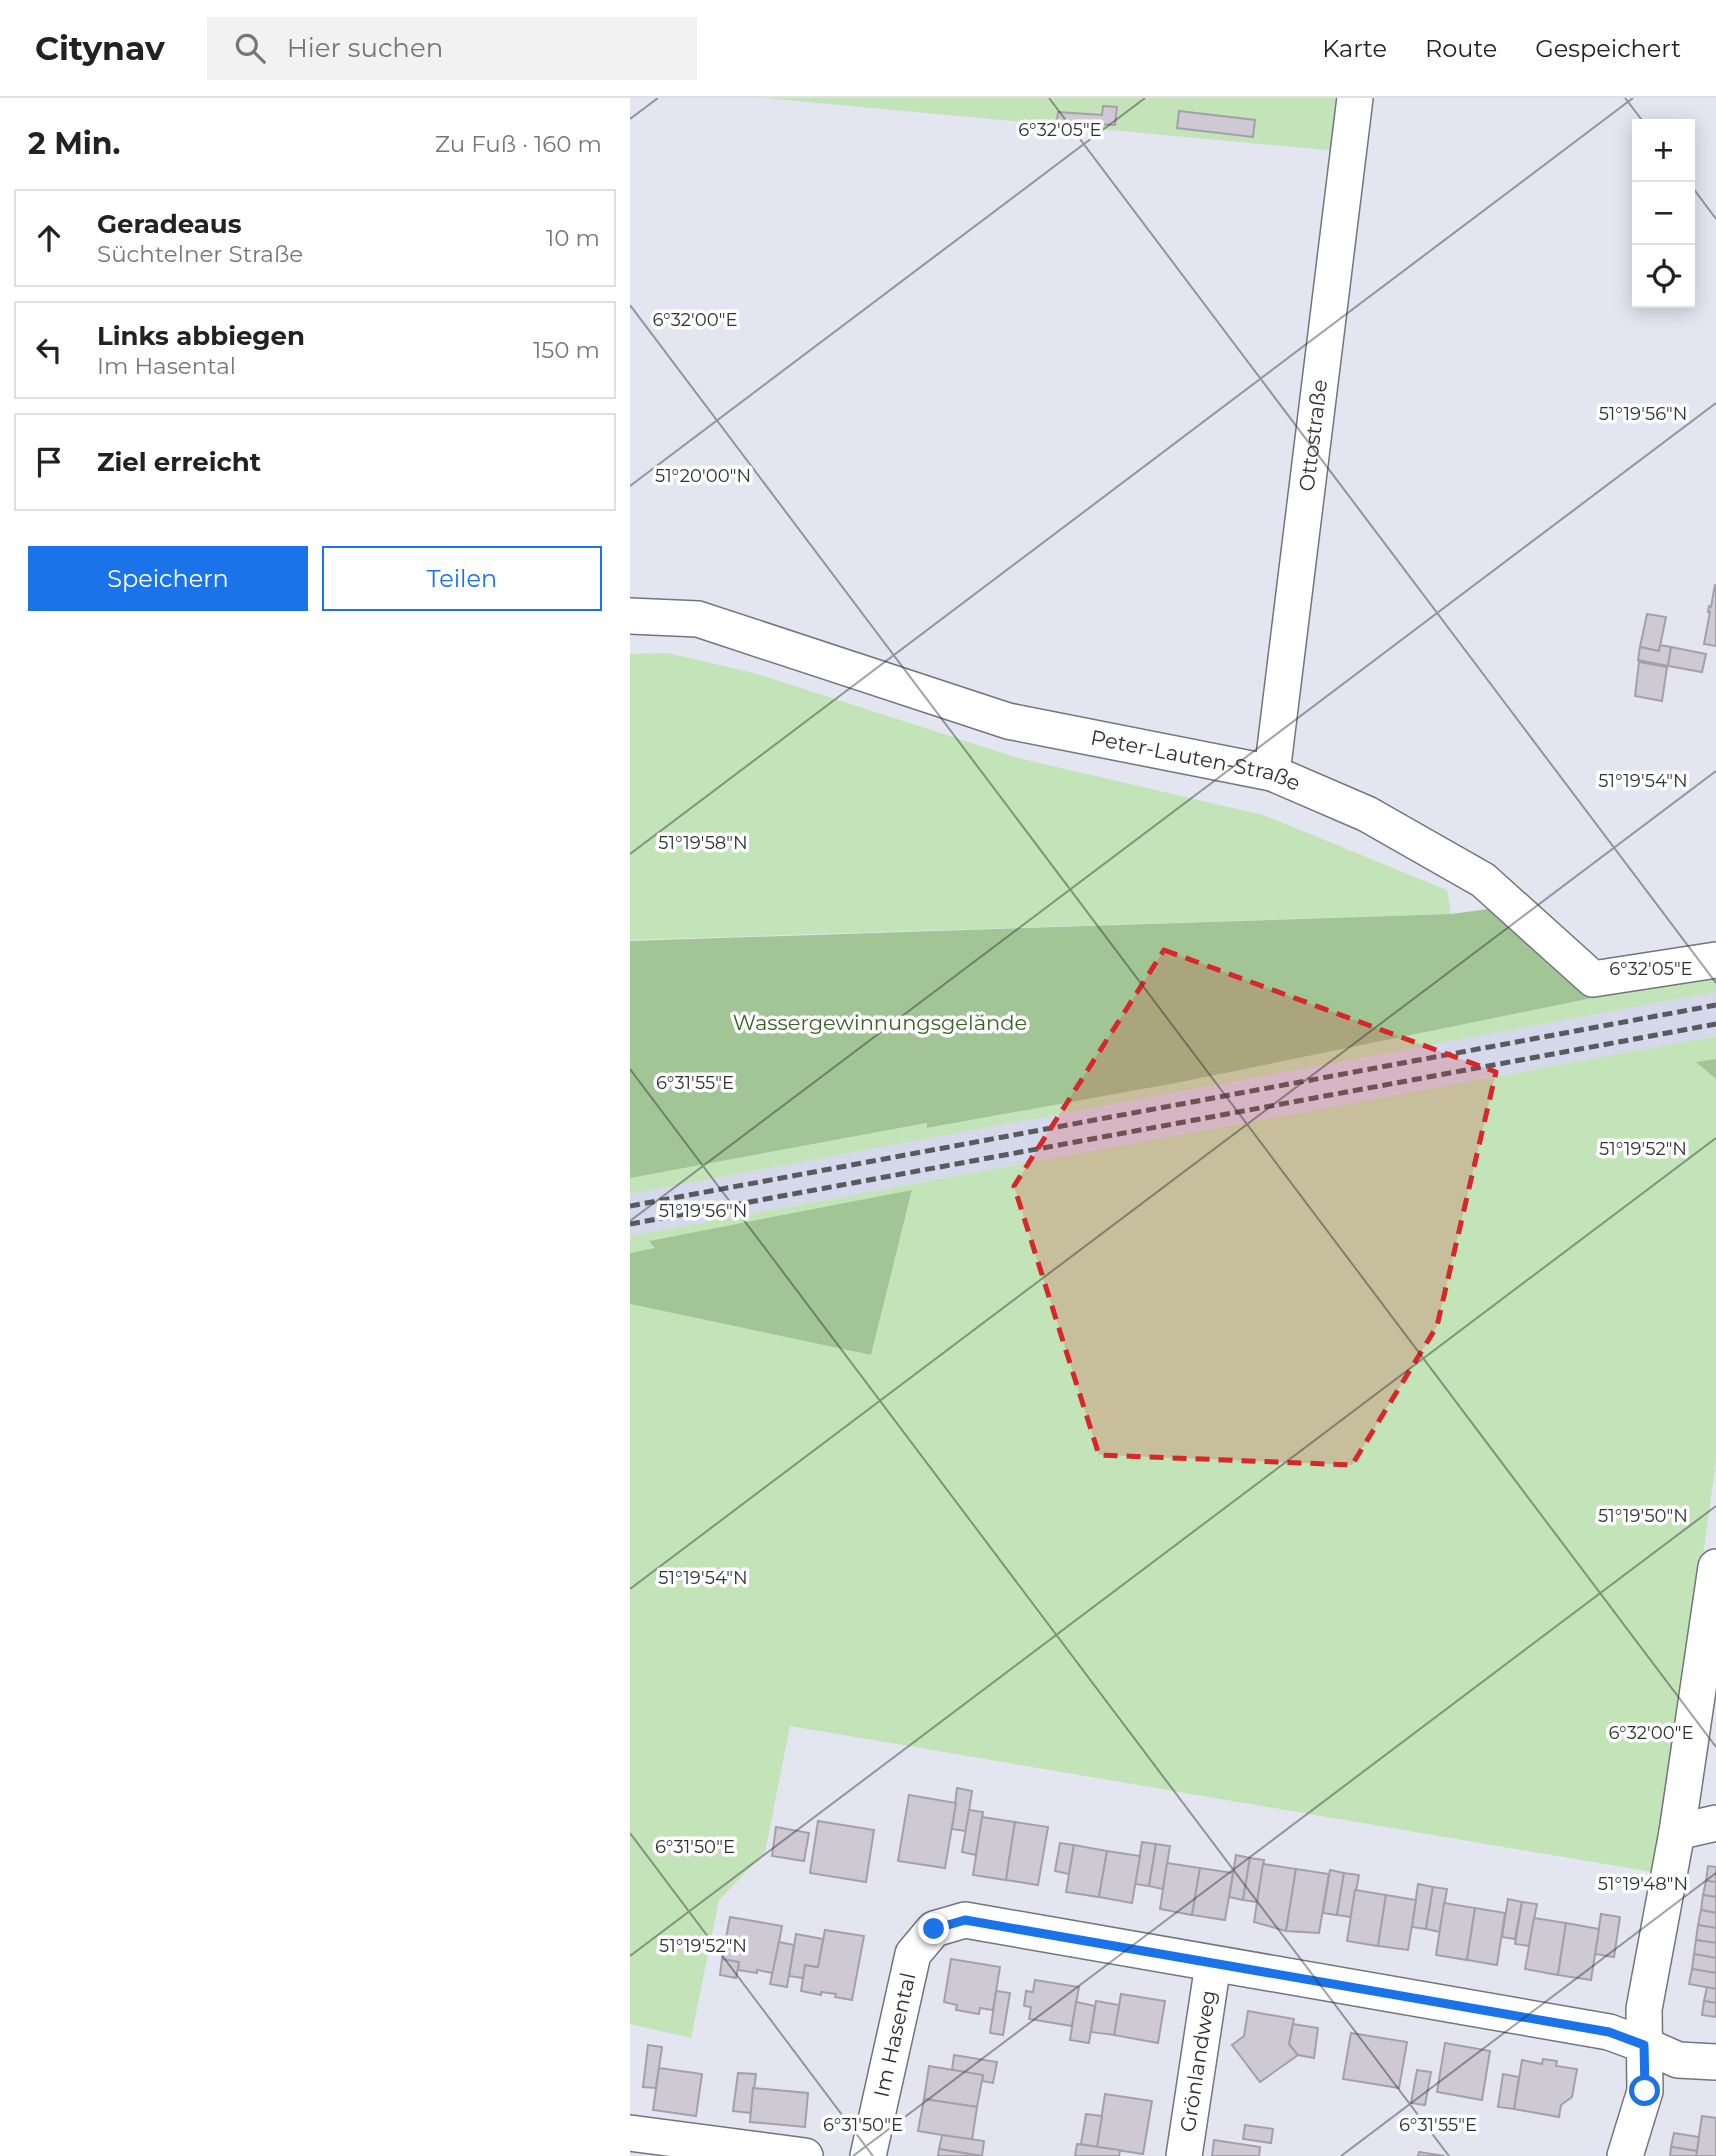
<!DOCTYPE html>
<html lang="de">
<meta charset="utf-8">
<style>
body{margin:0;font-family:Montserrat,sans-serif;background:#f2f2f2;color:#222}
.controls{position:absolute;right:21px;top:21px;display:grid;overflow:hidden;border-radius:0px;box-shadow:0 4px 18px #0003}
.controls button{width:63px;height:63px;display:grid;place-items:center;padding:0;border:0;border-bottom:2px solid #e0e0e0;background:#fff;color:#222;font:35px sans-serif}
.stop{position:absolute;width:21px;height:21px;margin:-16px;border:5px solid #1a73e8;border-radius:50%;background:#fff}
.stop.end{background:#1a73e8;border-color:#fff;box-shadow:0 2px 7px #0008}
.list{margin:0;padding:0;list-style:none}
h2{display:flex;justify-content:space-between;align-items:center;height:91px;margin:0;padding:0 28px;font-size:30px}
h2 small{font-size:23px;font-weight:400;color:#767676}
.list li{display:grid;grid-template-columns:46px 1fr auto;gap:21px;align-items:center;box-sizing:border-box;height:98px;margin:0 14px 14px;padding:0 14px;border:2px solid #e0e0e0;border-radius:0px}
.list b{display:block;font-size:26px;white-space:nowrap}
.list p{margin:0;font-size:23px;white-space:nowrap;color:#767676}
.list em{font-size:23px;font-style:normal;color:#767676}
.actions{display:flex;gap:14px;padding:21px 28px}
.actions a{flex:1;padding:16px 0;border:2px solid #1a73e8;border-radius:0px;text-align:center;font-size:24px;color:#1a73e8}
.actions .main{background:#1a73e8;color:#fff}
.icon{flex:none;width:38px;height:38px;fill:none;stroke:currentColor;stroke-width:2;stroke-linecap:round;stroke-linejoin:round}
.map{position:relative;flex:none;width:1086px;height:2058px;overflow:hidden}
header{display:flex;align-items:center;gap:42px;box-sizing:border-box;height:98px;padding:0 35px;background:#fff;border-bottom:2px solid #e0e0e0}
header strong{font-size:33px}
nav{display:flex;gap:38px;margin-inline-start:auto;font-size:24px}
.search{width:490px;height:63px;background:#f2f2f2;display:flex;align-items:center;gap:18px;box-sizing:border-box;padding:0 24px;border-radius:0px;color:#767676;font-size:26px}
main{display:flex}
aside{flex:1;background:#fff}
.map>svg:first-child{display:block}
.built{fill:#d6d9eb}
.green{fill:#c3e4b8}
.forest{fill:#a1c594}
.building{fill:#cfc9d3;stroke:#a59fa9;stroke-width:2}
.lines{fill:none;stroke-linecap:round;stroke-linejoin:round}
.street-casing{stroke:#72747e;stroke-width:38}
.street{stroke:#fff;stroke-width:35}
.rail{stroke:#595a60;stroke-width:5;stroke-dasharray:10 5;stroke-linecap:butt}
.route{stroke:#1a73e8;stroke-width:9}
.marked{fill:#d62828;fill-opacity:0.2;stroke:#d62828;stroke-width:5;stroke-dasharray:14 9;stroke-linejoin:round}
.ticks{fill:none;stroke:#303135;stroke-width:2;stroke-opacity:0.45}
.labels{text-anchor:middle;stroke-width:7;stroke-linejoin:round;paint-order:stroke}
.street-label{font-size:21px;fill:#303135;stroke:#fff}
.park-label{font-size:21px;fill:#356322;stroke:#fff}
.ticks-label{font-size:18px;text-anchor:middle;fill:#303135;stroke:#fff;stroke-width:7;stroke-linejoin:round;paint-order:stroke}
</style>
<header>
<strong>Citynav</strong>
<div class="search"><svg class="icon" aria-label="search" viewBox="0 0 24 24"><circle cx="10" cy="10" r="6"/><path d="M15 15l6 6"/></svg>Hier suchen</div>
<nav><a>Karte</a><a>Route</a><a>Gespeichert</a></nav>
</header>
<main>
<aside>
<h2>2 Min.<small>Zu Fuß · 160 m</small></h2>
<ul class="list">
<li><svg class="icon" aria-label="ahead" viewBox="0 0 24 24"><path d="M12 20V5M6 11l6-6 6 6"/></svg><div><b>Geradeaus</b><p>Süchtelner Straße</p></div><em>10 m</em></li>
<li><svg class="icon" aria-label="left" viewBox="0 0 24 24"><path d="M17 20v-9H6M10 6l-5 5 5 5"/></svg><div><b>Links abbiegen</b><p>Im Hasental</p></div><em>150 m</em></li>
<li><svg class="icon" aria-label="arrive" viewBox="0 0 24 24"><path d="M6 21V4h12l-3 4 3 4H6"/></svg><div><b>Ziel erreicht</b></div></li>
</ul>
<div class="actions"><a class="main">Speichern</a><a>Teilen</a></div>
</aside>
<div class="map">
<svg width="1086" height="2058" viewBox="0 0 1086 2058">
<rect width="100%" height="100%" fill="#e3e5f1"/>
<polygon class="built" points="1086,894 1086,938 0,1138 0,1096"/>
<g class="green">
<polygon points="134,0 714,0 708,53"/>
<polygon points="37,555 124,575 388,660 633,717 817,792 821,816 0,842 0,556"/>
<polygon points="1086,879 1086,894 0,1096 0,1080 298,1025 298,1030 546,985 962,900"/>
<polygon points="1086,938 1086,961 1067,964 1086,981 1086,1364 1028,1775 160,1628 135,1754 89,1802 61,1940 0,1926 0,1206 241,1257 282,1093 20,1143 26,1150 0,1155 0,1138"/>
</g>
<g class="forest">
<polygon points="866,810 962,900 546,985 297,1030 297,1025 0,1080 0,843 821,816"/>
<polygon points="1086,961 1086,981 1066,964"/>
<polygon points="282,1092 241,1257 0,1206 0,1155 25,1150 19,1143"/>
</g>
<g class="building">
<polygon points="473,8 487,9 485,27 427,24 428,14 472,17"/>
<polygon points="549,13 625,22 623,39 547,30"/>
<polygon points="1085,487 1086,487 1086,548 1074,546 1080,514 1078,514 1079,508 1081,509"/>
<polygon points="1017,516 1036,519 1029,553 1010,549"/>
<polygon points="1030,547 1041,549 1038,568 1008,562 1010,549 1029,553"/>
<polygon points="1041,549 1076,556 1072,574 1038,568"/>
<polygon points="1009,564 1037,569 1032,603 1005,598"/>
<polygon points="327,1690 342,1693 336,1733 322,1731"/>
<polygon points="279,1697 326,1705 315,1770 268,1763"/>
<polygon points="339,1712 353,1714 346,1757 332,1754"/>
<polygon points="352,1719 385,1724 376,1782 343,1777"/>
<polygon points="188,1723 244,1732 236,1784 180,1775"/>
<polygon points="385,1724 418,1729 408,1787 376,1782"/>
<polygon points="146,1729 179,1735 174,1763 142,1758"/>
<polygon points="512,1744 526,1746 519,1788 505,1786"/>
<polygon points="430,1745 444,1747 439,1776 425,1773"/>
<polygon points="526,1746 540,1748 533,1791 519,1788"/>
<polygon points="444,1747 477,1753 469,1799 436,1794"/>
<polygon points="477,1753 510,1758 502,1805 469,1799"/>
<polygon points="606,1757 620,1760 613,1802 599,1799"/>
<polygon points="620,1760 634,1762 627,1804 613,1802"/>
<polygon points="537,1765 570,1770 562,1817 530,1811"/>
<polygon points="633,1766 666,1771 656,1833 624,1824"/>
<polygon points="1078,1768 1086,1769 1086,1784 1076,1783"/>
<polygon points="570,1770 603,1775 595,1822 562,1817"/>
<polygon points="666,1771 699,1776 689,1835 656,1833"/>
<polygon points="700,1772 714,1775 707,1817 693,1815"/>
<polygon points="714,1775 729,1777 721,1819 707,1817"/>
<polygon points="1076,1783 1086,1784 1086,1799 1073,1797"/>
<polygon points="788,1786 803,1789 796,1831 782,1829"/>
<polygon points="803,1789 817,1791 810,1834 796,1831"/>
<polygon points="725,1792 756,1797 748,1848 717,1843"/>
<polygon points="756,1797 786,1802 778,1852 748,1848"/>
<polygon points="1073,1797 1086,1799 1086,1815 1071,1812"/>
<polygon points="878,1801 892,1804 885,1841 872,1839"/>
<polygon points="892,1804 907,1806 899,1848 885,1846"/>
<polygon points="814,1805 845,1810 837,1862 806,1857"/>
<polygon points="845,1810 875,1815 867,1867 837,1862"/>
<polygon points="1071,1812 1086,1815 1086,1830 1068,1827"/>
<polygon points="971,1816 990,1819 984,1859 965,1856"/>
<polygon points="100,1819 152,1828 143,1875 127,1872 127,1875 108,1872 109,1864 92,1861"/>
<polygon points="904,1820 936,1825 928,1877 895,1871"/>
<polygon points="936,1825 969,1831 961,1882 928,1877"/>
<polygon points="1068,1827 1086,1830 1086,1845 1066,1842"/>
<polygon points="195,1832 234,1838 222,1902 205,1899 206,1896 191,1894 191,1897 171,1893 175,1867 188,1869"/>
<polygon points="166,1836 193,1841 188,1869 175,1867 173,1880 159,1878"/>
<polygon points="1066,1842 1086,1845 1086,1860 1064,1856"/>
<polygon points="149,1844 164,1847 157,1889 140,1886"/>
<polygon points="1064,1856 1086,1860 1086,1875 1062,1871"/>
<polygon points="92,1861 109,1864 106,1880 90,1877"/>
<polygon points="321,1861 370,1869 363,1912 350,1910 349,1916 326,1912 327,1907 314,1904"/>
<polygon points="1062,1871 1086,1875 1086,1891 1059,1886"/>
<polygon points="405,1882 449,1889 442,1928 399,1921 401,1909 394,1908 396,1893 403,1894"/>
<polygon points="1077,1889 1086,1891 1086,1905 1074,1903"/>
<polygon points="366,1893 380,1895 373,1937 360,1935"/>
<polygon points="491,1896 535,1903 528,1945 484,1937"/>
<polygon points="466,1903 489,1907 484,1937 461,1934"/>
<polygon points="1074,1903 1086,1905 1086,1919 1072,1917"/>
<polygon points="446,1904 465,1908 459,1945 440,1942"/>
<polygon points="618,1913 664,1921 659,1946 668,1957 630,1984 602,1947 614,1938"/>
<polygon points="663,1926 688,1930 684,1960 668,1957 659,1946"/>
<polygon points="721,1935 777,1944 769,1990 713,1981"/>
<polygon points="815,1945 860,1953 852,2002 807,1994"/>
<polygon points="18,1947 32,1949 26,1990 13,1989"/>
<polygon points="324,1957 367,1964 363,1985 352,1983 353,1977 322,1972"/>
<polygon points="913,1961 927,1963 926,1968 947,1971 942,1999 931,2007 929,2019 884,2011 892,1962 912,1966"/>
<polygon points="299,1968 353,1977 347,2009 294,2001"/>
<polygon points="29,1970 72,1976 66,2018 23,2012"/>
<polygon points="787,1972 801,1974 795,2007 781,2005"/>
<polygon points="108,1975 126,1976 121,2015 103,2013"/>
<polygon points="873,1976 889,1979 884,2011 868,2009"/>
<polygon points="123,1990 178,1995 175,2029 120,2024"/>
<polygon points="475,1996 522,2003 513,2056 467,2049"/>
<polygon points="294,2001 347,2009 342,2042 288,2033"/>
<polygon points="456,2016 472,2018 467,2049 451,2046"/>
<polygon points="1072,2018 1086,2020 1086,2058 1066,2058"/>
<polygon points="615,2027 643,2031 641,2045 613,2041"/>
<polygon points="1044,2035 1069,2039 1067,2053 1041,2049"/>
<polygon points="312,2037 354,2043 352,2058 309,2051"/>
<polygon points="584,2042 630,2049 629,2058 582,2058"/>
<polygon points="447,2046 490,2052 489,2058 445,2058"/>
<polygon points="1041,2049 1067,2053 1066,2058 1040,2058"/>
<polygon points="309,2051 352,2058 308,2058"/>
<polygon points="789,2054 815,2058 788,2058"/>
</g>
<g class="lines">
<g class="street-casing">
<g id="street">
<path id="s1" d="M 0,518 L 68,521 L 378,623 L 642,675 L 737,716 L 853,782 L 963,881 L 1086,862"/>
<path id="s2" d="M 642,675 L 725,0"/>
<polyline points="1047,1734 1086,1725"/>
<polyline points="0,2035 175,2058"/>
<path id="s3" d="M 238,2058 L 283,1856 L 304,1831 L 335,1822 L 979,1934 L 1014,1947 L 1048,1962 L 1086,1964"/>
<path id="s4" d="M 554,2058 L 583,1866"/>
<polyline points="995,2058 1015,1993 1014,1911 1047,1734 1086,1469"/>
</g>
</g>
<use href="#street" class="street"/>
<g class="rail">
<polyline points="0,1108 1086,907"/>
<polyline points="0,1126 1086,926"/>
</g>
</g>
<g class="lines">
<polyline class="route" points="304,1831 335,1822 979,1934 1014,1947 1015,1993"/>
</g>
<path class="marked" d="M 534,852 L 866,974 L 807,1228 L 722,1367 L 469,1357 L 384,1088 Z"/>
<path class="ticks" d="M 419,0 L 1086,885M 995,0 L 1015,26M 0,21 L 28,0M 1060,86 L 1086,121M 0,207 L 1086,1649M 0,388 L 515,0M 0,756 L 1003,0M 0,971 L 819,2058M 0,1123 L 1086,305M 0,1491 L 1086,673M 0,1735 L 243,2058M 0,1858 L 1086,1040M 223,2058 L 1086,1408M 711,2058 L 1086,1775"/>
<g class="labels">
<g class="street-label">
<text dy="7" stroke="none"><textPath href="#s2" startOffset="340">Ottostraße</textPath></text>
<text dy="7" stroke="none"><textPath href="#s1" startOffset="586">Peter-Lauten-Straße</textPath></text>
<text dy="7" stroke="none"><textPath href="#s3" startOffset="124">Im Hasental</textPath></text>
<text dy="7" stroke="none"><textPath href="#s4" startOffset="96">Grönlandweg</textPath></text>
</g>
<g class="park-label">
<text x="250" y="932">Wassergewinnungsgelände</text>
</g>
</g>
<g class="ticks-label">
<text x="430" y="38">6°32'05"E</text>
<text x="65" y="228">6°32'00"E</text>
<text x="1013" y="322">51°19'56"N</text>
<text x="73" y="384">51°20'00"N</text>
<text x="1013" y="689">51°19'54"N</text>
<text x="73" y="751">51°19'58"N</text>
<text x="1021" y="877">6°32'05"E</text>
<text x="65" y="991">6°31'55"E</text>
<text x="1013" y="1057">51°19'52"N</text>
<text x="73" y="1119">51°19'56"N</text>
<text x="1013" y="1424">51°19'50"N</text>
<text x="73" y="1486">51°19'54"N</text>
<text x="1021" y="1641">6°32'00"E</text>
<text x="65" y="1755">6°31'50"E</text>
<text x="1013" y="1792">51°19'48"N</text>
<text x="73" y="1854">51°19'52"N</text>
<text x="233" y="2033">6°31'50"E</text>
<text x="808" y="2033">6°31'55"E</text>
</g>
</svg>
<div class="controls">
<button>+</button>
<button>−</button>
<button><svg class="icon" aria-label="locate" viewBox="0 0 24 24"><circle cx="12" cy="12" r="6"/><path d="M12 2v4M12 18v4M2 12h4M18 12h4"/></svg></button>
</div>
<div class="stop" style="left:1015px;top:1993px"></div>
<div class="stop end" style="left:304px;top:1831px"></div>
</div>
</main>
